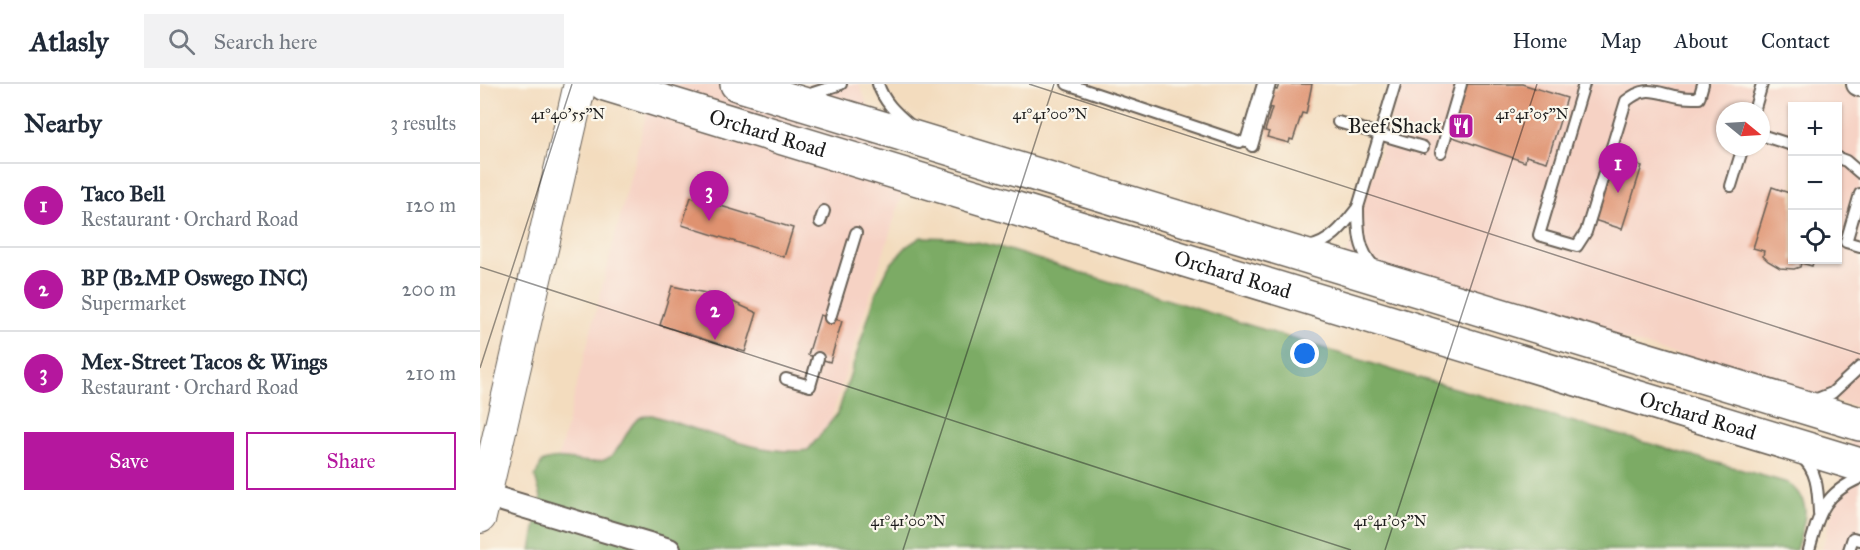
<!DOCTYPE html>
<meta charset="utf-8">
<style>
body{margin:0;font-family:"IM FELL Great Primer",serif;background:#f2f2f3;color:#1f2937}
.controls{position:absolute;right:18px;top:18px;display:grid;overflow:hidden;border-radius:0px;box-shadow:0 2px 4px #0004}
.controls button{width:54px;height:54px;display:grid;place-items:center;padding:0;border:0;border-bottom:2px solid #e0e1e3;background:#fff;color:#1f2937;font:30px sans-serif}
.compass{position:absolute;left:1236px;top:18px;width:54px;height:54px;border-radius:50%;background:#fff;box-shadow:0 2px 4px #0004;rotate:108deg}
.you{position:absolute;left:825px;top:270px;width:21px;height:21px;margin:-15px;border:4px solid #fff;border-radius:50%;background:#1a73e8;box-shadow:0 0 0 9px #1a73e833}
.badge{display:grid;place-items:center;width:39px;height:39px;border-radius:50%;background:#b5179e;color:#fff;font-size:20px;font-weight:700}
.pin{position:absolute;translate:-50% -50px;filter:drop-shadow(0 2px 3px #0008)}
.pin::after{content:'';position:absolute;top:32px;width:21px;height:18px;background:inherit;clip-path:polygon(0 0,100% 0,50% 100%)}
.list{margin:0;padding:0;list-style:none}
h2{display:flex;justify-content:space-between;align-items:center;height:78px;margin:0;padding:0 24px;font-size:26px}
h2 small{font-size:20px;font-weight:400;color:#747a83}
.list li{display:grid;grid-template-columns:39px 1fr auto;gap:18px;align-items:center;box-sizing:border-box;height:84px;padding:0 24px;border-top:2px solid #e0e1e3}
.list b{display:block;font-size:22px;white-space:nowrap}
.list p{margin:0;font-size:20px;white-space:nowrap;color:#747a83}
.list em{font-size:20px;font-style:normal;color:#747a83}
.actions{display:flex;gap:12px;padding:18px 24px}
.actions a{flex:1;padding:14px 0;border:2px solid #b5179e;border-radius:0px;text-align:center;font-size:21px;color:#b5179e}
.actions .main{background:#b5179e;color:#fff}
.icon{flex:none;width:33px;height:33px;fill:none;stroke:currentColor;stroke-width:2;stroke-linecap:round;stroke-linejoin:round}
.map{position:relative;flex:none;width:1380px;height:466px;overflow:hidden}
header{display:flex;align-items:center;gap:36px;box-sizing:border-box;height:84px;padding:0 30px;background:#fff;border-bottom:2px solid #e0e1e3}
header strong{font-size:28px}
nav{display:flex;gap:33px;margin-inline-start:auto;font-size:21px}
.search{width:420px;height:54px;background:#f2f2f3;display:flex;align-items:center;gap:15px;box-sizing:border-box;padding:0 21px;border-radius:0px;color:#747a83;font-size:22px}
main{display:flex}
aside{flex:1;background:#fff}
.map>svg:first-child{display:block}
.built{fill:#f6d2c4;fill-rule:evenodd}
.forest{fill:#7bab65;stroke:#4c6440;stroke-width:1.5}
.building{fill:#df9270}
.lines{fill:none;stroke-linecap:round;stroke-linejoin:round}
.lane-casing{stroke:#675f55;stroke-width:14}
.street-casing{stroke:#675f55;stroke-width:26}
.secondary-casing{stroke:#675f55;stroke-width:34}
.primary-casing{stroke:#675f55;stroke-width:36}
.lane{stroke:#fff;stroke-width:10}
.street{stroke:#fff;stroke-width:22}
.secondary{stroke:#fff;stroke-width:32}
.primary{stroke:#fff;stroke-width:33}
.ticks{fill:none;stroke:#1c1c1c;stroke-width:1.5;stroke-opacity:0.45}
.labels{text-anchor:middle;stroke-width:4.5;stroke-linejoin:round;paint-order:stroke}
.poi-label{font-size:21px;fill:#1c1c1c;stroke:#fbf7ec;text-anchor:end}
.street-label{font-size:21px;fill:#1c1c1c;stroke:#fbf7ec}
.ticks-label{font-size:15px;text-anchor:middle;fill:#1c1c1c;stroke:#fbf7ec;stroke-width:4.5;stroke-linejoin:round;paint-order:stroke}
</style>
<header>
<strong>Atlasly</strong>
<div class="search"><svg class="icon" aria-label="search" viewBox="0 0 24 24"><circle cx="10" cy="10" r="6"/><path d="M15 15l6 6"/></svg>Search here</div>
<nav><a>Home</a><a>Map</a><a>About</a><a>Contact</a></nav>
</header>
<main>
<aside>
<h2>Nearby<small>3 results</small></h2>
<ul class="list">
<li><span class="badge">1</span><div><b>Taco Bell</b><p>Restaurant · Orchard Road</p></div><em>120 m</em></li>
<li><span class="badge">2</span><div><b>BP (B2MP Oswego INC)</b><p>Supermarket</p></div><em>200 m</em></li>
<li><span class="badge">3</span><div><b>Mex-Street Tacos &amp; Wings</b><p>Restaurant · Orchard Road</p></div><em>210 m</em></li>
</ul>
<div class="actions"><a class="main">Save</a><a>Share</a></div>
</aside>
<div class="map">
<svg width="1380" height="466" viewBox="0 0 1380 466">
<rect width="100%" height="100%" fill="#fbf7ec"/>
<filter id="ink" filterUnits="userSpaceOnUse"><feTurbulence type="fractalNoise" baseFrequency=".0167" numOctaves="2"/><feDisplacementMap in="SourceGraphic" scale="12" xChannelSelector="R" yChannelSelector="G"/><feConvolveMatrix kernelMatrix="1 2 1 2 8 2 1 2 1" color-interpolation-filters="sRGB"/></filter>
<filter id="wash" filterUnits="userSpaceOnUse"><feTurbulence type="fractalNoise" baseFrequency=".008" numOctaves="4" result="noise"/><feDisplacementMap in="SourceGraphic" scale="24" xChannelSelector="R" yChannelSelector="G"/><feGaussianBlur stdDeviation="1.35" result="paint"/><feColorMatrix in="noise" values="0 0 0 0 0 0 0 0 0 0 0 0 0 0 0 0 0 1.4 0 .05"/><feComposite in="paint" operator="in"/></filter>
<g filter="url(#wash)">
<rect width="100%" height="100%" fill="#f3dcbe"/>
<g class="built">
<polygon points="174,0 379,0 423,107 310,466 75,387"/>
<path d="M 921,0 L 1347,0 L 1380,10 L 1380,324 L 866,175 ZM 1312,22 L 1358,22 L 1358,176 L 1312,176 ZM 1245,27 L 1281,27 L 1281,63 L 1245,63 Z"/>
<polygon points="1380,325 1380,466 1342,466 1347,446"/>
</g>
<path class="forest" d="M 441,153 L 478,154 L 519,163 L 932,292 L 1308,399 C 1335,420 1324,438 1316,466 L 51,466 L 61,413 L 55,393 L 62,378 C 83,367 112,387 131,372 C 148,358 148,330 172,331 C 216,344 283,373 328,366 L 358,329 L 396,209 L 409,182 L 427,162 Z"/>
<g id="blocks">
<g class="building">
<polygon points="799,0 832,0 826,30 822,29 813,56 810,55 809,59 787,53 789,48 785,47 792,24 788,23 793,5 797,6"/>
<polygon points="986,0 1042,0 1087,14 1067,78 1046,72 1045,78 970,52"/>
<polygon points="1134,73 1162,82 1142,145 1114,136"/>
<polygon points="1292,103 1312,110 1312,176 1334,176 1332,182 1321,179 1320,183 1314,185 1300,184 1288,177 1283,172 1284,167 1273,164"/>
<polygon points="211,113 313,144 304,173 202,141"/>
<polygon points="192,202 240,212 277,229 265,268 180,241"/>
<polygon points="340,231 362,237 350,278 328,271"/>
</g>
</g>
</g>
<g filter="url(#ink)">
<use href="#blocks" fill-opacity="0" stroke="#675f55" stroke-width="1.5"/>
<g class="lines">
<g class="lane-casing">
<g id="lane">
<path d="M 398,0 C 404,18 415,28 429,40"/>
<polyline points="587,0 760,58"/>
<path d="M 1104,0 L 1059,151 L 1097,162 L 1106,148 L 1146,17 C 1167,0 1176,9 1200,13 C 1206,14 1213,14 1219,14 L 1223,0"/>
<polyline points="327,11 361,0"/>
<polyline points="1274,27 1282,0"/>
<polyline points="858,38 943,63"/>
<polyline points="1281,51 1312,61"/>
<polyline points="766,57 783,0"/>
<polyline points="772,62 790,0"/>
<polyline points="961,68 981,0"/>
<polyline points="1358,74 1366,77 1380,89"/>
<polyline points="1251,102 1263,63"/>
<polyline points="1380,110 1366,158 1380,162"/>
<polyline points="878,123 915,0"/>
<polyline points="340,138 344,127"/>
<path d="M 828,163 C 851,159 864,141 878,123 C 878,146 878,168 896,184"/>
<polyline points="350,234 376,149"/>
<polyline points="306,295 330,302 338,274"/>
<polyline points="1332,317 1352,309 1380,283"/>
<path d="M 1320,372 C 1338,385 1338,409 1339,429"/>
<path d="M 1329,466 C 1339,430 1343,410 1380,394"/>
<polyline points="1369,466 1373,454 1380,456"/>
</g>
</g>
<g class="street-casing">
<g id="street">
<polyline points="1378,0 1380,1"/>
<polyline points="6,411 189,466"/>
</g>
</g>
<g class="secondary-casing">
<polyline id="secondary" points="0,433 100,0"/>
</g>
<g class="primary-casing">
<g id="primary">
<path id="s1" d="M 125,0 L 1380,381"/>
<polyline points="257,0 1380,340"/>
</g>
</g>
<use href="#lane" class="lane"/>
<use href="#street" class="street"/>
<use href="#secondary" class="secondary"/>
<use href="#primary" class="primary"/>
</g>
</g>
<path class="ticks" d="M 549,0 L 1380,270M 0,183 L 871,466M 0,284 L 92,0M 423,466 L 574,0M 905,466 L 1057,0"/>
<defs>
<g id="restaurant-square" transform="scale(1.35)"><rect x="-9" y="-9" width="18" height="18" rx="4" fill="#b5179e" stroke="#fbf7ec"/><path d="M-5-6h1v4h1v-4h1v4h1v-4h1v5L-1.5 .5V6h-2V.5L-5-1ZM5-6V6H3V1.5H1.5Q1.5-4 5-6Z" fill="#fff"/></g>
</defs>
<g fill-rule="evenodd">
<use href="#restaurant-square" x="981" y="42"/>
</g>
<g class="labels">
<g class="poi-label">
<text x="962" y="49">Beef Shack</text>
</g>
<g class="street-label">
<text dy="7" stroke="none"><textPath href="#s1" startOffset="170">Orchard Road</textPath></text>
<text dy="7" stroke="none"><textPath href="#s1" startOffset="656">Orchard Road</textPath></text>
<text dy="7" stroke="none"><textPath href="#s1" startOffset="1142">Orchard Road</textPath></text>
</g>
</g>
<g class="ticks-label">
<text x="88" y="35">41°40'55"N</text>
<text x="570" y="35">41°41'00"N</text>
<text x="1052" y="35">41°41'05"N</text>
<text x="428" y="442">41°41'00"N</text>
<text x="910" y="442">41°41'05"N</text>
</g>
</svg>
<div class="controls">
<button>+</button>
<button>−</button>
<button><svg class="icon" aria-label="locate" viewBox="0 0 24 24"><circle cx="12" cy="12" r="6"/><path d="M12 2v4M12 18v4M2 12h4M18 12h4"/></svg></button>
</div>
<svg class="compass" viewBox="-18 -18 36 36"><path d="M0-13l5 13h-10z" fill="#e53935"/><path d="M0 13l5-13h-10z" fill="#747a83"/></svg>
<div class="you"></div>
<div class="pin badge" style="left:1138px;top:109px">1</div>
<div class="pin badge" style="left:235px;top:256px">2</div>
<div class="pin badge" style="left:229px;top:137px">3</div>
</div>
</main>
